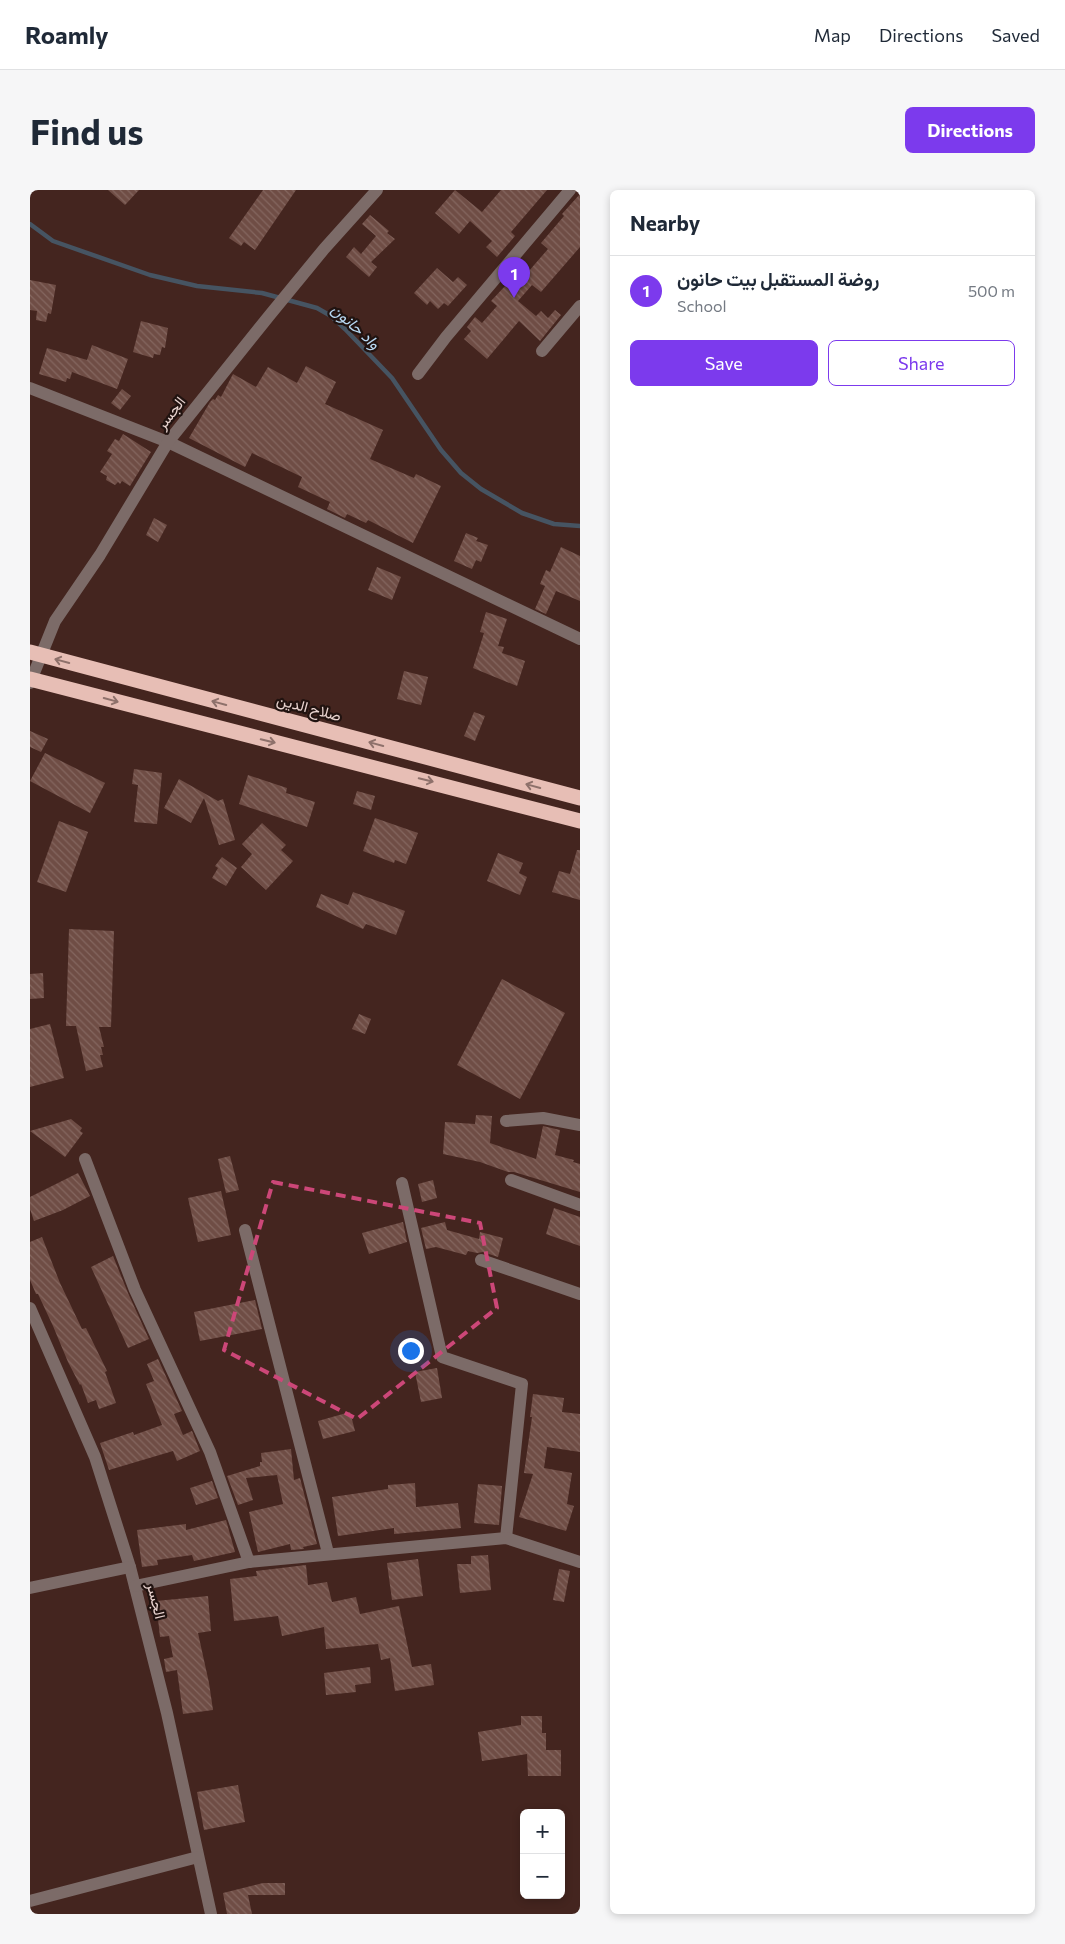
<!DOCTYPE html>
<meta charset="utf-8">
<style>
body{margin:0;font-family:Commissioner,Vazirmatn,sans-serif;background:#f6f6f7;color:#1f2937}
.controls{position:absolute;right:15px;bottom:15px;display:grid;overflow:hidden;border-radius:8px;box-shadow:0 2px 8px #0003}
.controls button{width:45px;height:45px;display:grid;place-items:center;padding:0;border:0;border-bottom:1px solid #e0e1e3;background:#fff;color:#1f2937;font:25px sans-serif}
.you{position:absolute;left:380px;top:1160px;width:18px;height:18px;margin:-12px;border:4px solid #fff;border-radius:50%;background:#1a73e8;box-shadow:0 0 0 8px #1a73e833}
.badge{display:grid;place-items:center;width:32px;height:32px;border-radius:50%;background:#7c3aed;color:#fff;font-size:16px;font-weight:700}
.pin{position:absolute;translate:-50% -41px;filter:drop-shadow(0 1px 2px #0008)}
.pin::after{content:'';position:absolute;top:26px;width:18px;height:15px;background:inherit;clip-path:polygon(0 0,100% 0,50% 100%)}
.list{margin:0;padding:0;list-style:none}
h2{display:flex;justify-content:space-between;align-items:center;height:65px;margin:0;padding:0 20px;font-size:21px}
h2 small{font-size:16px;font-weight:400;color:#747a83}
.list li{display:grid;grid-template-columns:32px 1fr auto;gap:15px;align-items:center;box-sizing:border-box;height:70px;padding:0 20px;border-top:1px solid #e0e1e3}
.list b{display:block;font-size:19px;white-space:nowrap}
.list p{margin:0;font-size:16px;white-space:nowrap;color:#747a83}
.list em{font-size:16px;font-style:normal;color:#747a83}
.actions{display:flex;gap:10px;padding:15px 20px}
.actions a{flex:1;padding:11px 0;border:1px solid #7c3aed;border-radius:8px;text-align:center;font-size:18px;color:#7c3aed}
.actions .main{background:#7c3aed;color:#fff}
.map{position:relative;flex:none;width:550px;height:1724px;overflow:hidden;border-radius:8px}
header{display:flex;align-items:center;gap:30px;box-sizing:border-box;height:70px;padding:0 25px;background:#fff;border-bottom:1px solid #e0e1e3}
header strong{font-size:24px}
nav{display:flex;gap:28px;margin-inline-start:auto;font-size:18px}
.intro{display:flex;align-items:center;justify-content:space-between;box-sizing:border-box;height:120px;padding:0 30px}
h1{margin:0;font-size:35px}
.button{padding:12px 22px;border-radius:8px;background:#7c3aed;color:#fff;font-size:18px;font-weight:700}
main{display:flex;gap:30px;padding:0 30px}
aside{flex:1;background:#fff;border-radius:8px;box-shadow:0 2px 8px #0003}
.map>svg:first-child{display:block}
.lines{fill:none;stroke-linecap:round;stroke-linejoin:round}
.stream{stroke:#465462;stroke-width:4.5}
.building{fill:url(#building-back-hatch)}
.minor{stroke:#7c6b68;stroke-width:12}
.highway{stroke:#e7beb5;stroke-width:15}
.oneway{stroke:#8e716b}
.marked{fill:none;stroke:#cc4778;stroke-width:4;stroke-dasharray:10 6;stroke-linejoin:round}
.labels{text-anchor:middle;stroke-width:4.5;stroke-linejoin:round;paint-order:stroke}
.street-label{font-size:15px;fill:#e9d4d0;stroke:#211310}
.water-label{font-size:16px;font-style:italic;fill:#b8d8f2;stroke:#211310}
</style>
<header>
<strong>Roamly</strong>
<nav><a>Map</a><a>Directions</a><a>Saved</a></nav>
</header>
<div class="intro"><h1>Find us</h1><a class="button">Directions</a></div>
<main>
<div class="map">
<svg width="550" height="1724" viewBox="0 0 550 1724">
<defs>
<pattern id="building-back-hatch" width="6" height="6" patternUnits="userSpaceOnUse" patternTransform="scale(1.25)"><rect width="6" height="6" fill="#6f4d45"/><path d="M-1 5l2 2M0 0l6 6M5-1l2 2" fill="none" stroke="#84665f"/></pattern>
</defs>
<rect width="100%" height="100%" fill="#44251f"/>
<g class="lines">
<polyline class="stream" points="0,34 23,51 120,85 167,96 232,103 287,118 301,126 315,139 362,188 411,260 431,283 451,299 492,323 524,334 550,336"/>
</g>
<g class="building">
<polygon points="78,0 109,0 95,15"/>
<polygon points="233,0 266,0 225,60 214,52 211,56 199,48"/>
<polygon points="425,0 452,22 471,0 517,0 481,42 485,46 467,67 456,57 462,51 440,31 429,44 405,23"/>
<polygon points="550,4 550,57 511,102 502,95 488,111 506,126 511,121 518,128 525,120 531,125 510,151 489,131 457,169 434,149 441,141 437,137 445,127 452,133 467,116 461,111 476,95 480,99 483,96 485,97 518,59 511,53 534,26 532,24"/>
<polygon points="340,25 359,41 357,43 365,49 341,72 347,77 339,87 316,67 324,57 331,64 346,46 332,34"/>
<polygon points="407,78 423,92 428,87 437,95 418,116 414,113 408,119 400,111 397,115 384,103"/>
<polygon points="0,90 26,95 21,124 18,123 16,132 6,130 7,121 0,120"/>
<polygon points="111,131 138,138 135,158 132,157 130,165 124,164 123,168 103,162"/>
<polygon points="62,155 98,169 87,199 42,182 40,189 37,188 36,192 9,184 17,158 57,170"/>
<polygon points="276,176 306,192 295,214 353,240 340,269 384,288 386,284 411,296 383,353 338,330 336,333 317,324 315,328 297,319 300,312 268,297 272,287 222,263 215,277 159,248 180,212 183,209 185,210 188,205 191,207 203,184 226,197 238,177 267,193"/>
<polygon points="92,199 101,206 90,220 81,213"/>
<polygon points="93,244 121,262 100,296 92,291 90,294 88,292 85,295 76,290 77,286 70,282 82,264 77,261 85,249 89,251"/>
<polygon points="124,328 137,335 128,352 116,345"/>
<polygon points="436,343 448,348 446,351 458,355 451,372 446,370 442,379 424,371"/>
<polygon points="531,357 550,366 550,411 526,401 516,424 505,419 515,396 510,394 516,380 520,382"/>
<polygon points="347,377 371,387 362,410 338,400"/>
<polygon points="456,422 477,429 468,456 474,457 472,463 495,471 487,496 443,478 454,443 450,442"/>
<polygon points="374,481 398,487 391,515 367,509"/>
<polygon points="444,522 455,526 445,551 434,546"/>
<polygon points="0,541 18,549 11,562 0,557"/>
<polygon points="15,563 75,593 60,623 0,591"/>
<polygon points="104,579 132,583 127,634 104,632 108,595 102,594"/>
<polygon points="218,585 257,598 256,603 285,612 277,637 209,614"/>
<polygon points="149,589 188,611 193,609 205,650 189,655 174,608 161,633 134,618"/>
<polygon points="327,601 345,606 341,620 323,614"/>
<polygon points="345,628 388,643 376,674 365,670 364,673 333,661"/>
<polygon points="29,631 58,642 36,702 7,692"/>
<polygon points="232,633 256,655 251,660 263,671 236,700 211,677 222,664 212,654"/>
<polygon points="547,660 550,660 550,710 522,702 529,681 540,684"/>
<polygon points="468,663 493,673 489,683 497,687 490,705 457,691"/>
<polygon points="192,667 207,678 196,696 182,688 188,678 185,676"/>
<polygon points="323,702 375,721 366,745 336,734 333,739 286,717 291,704 318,715"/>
<polygon points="39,739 84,741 81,837 69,837 74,857 71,857 73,865 70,865 73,877 56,881 46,836 36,836"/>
<polygon points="13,783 14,808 0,809 0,784"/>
<polygon points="472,789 535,823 490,909 427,875"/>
<polygon points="329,824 341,829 335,844 322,839"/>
<polygon points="20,834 34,888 0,897 0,839"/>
<polygon points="446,925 462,926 460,953 506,969 513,936 530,940 525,965 544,970 543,972 550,974 550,1002 484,982 478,982 450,972 413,964 415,932 445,934"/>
<polygon points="41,929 52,938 50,941 53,943 35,967 0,941"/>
<polygon points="200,966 209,1000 196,1003 188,969"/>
<polygon points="48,983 60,1006 33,1020 4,1031 0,1019 0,1007"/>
<polygon points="403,990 407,1008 392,1012 388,994"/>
<polygon points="191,1001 201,1045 168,1052 158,1008"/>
<polygon points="524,1018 550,1027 550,1056 516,1044"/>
<polygon points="373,1032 377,1052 339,1064 332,1043"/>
<polygon points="415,1032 417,1040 449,1049 450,1042 473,1048 468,1067 453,1062 447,1063 438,1061 436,1065 406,1057 396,1059 391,1038"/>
<polygon points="12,1047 30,1093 52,1139 56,1138 77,1181 75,1182 86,1213 69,1219 66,1210 58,1213 51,1194 50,1195 38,1172 23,1136 8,1104 6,1104 0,1090 0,1052"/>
<polygon points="83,1066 98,1103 119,1149 98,1158 61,1077"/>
<polygon points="225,1110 232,1139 170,1151 164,1122"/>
<polygon points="128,1169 152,1221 144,1224 153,1245 162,1241 170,1261 147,1271 143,1261 79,1280 70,1253 103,1242 104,1245 132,1235 116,1194 124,1191 117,1174"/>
<polygon points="407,1178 412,1208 391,1212 385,1182"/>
<polygon points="503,1204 534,1208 532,1222 550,1224 550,1262 517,1257 514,1278 542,1283 537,1314 544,1316 536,1341 489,1327 503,1284 494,1283 502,1227 500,1227"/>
<polygon points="320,1222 325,1241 293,1249 288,1231"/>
<polygon points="261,1259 264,1290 270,1288 287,1354 273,1357 274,1359 261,1360 260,1354 228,1362 219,1322 253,1314 247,1285 216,1288 223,1310 208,1315 197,1286 230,1276 230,1272 232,1272 231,1263"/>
<polygon points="182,1291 188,1308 166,1315 160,1298"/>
<polygon points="385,1293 386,1317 428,1313 431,1338 364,1344 364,1338 308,1346 302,1307 358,1299 358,1295"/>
<polygon points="448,1294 472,1296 469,1335 444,1333"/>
<polygon points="196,1330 205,1362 164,1371 162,1365 127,1370 128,1375 112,1377 107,1340 156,1334 156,1340"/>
<polygon points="458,1365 461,1400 430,1403 427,1374 441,1374 441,1366"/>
<polygon points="388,1369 393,1406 362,1410 357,1373"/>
<polygon points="276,1375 278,1395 297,1392 302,1412 326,1407 330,1424 369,1416 382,1477 401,1474 404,1495 365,1501 360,1468 351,1470 348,1454 296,1459 294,1437 252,1446 248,1426 204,1431 200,1389 227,1386 226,1381"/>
<polygon points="529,1379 540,1381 534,1412 523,1410"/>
<polygon points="178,1406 181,1441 168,1443 179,1493 183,1520 153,1524 147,1480 136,1482 134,1469 143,1467 139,1446 130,1447 126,1411"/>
<polygon points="340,1477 341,1493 325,1495 326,1502 296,1505 294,1483"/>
<polygon points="491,1526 512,1526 512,1543 516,1543 516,1560 531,1560 531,1586 498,1586 497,1564 452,1571 448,1542 491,1535"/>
<polygon points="208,1595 215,1632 174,1640 167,1602"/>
<polygon points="233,1693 255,1693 255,1705 218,1705 222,1724 197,1724 193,1703"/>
</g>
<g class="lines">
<g class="minor">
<polyline points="512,161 550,116"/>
<polyline points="388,184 416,147 540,0"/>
<polyline points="0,198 138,252 550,449"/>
<polyline points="0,493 25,431 70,365 138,252 239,126 294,59 347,0"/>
<polyline points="476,931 513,928 550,935"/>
<polyline points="55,969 105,1100 180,1262 219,1372"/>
<polyline points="481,990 550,1015"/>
<polyline points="372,993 412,1167 492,1194 476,1348"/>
<polyline points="215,1040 298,1363"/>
<polyline points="451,1070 550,1104"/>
<polyline points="0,1118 65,1267 100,1377 137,1523 181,1724"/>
<polyline points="105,1396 219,1372 476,1348 550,1372"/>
<polyline points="0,1398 100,1377"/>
<polyline points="0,1711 168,1667"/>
</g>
<g class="highway">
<polyline points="0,462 550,608"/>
<polyline points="0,489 550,631"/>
</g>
</g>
<defs><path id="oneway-shaft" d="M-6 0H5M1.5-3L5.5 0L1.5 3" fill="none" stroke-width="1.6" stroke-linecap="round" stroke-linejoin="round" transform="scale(1.25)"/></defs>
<g class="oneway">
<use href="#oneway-shaft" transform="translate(32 471) rotate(-165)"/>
<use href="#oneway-shaft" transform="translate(81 510) rotate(15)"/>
<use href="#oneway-shaft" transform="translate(189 513) rotate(-165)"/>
<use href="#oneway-shaft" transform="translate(238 551) rotate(14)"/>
<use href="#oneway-shaft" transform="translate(346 554) rotate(-165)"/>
<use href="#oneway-shaft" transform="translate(396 590) rotate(14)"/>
<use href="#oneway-shaft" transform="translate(503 596) rotate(-165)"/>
</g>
<path class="marked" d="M 243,992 L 450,1033 L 467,1118 L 327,1229 L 194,1160 Z"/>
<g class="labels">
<g class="street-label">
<text transform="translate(141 223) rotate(-52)" y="5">الجسر</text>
<text transform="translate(279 518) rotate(15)" y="5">صلاح الدين</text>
<text transform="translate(126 1411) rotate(76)" y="5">الجسر</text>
</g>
<g class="water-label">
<text transform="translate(326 136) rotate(42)" y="6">واد حانون</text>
</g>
</g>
</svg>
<div class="controls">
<button>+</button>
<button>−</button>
</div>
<div class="you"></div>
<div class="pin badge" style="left:484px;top:108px">1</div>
</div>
<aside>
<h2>Nearby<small></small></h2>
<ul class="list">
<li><span class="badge">1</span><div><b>روضة المستقبل بيت حانون</b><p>School</p></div><em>500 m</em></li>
</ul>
<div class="actions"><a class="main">Save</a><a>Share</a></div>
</aside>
</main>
